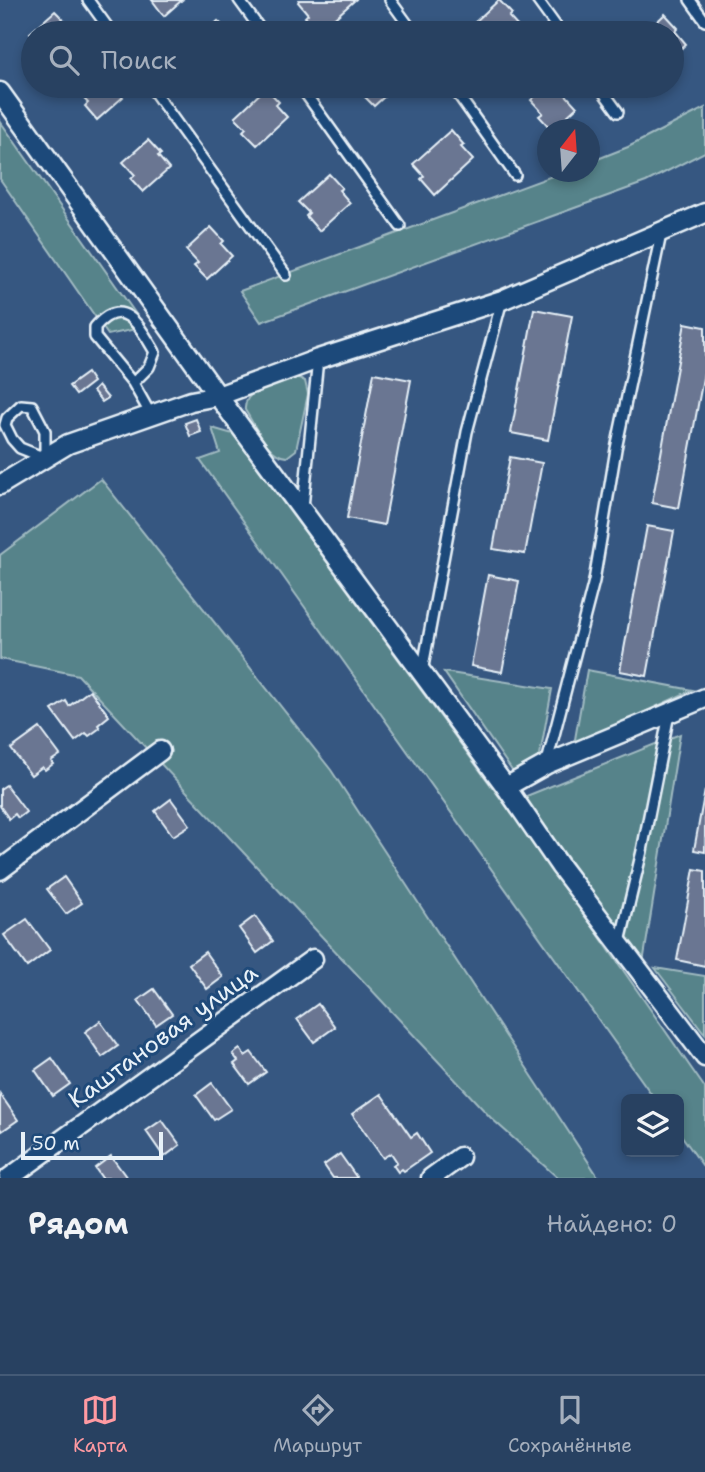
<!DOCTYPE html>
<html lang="ru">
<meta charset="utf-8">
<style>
body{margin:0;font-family:"Shantell Sans",sans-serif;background:#304867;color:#f1f3f6}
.controls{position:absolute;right:21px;bottom:21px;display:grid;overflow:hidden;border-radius:10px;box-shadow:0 4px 10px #0003}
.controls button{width:63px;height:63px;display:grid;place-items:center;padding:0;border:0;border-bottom:2px solid #445a76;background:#284161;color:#f1f3f6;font:35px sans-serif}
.compass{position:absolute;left:537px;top:119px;width:63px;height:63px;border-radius:50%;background:#284161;box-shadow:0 4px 10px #0003;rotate:17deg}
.scale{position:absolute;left:21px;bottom:18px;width:142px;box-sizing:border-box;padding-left:7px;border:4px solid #e8f1f8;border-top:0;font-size:19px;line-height:24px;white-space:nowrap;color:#e8f1f8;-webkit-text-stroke:5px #1f4a7a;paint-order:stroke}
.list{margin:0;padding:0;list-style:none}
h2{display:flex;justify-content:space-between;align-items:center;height:91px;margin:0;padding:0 28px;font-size:30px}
h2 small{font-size:23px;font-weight:400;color:#a5afbd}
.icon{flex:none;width:38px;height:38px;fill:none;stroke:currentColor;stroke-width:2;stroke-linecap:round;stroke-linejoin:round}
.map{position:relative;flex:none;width:705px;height:1178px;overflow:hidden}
.search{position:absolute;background:#284161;box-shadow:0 4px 10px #0003;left:21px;right:21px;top:21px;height:77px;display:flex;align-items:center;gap:18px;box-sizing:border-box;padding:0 24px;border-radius:38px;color:#a5afbd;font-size:26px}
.sheet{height:196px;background:#284161}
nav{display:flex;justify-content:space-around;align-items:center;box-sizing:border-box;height:98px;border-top:2px solid #445a76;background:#284161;font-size:19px;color:#a5afbd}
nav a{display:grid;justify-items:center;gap:4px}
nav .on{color:#ff9aa2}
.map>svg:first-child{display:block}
.green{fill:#57838a;stroke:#a0bac1;stroke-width:2}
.building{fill:#6b7692;stroke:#e8f1f8;stroke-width:2}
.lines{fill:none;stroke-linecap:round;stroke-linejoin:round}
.lane-casing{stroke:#e8f1f8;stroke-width:14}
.street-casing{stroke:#e8f1f8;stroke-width:23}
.lane{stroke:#1f4a7a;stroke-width:9}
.street{stroke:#1f4a7a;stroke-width:18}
.labels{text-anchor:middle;stroke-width:6;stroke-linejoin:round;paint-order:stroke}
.street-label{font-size:24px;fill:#e8f1f8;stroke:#1f4a7a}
</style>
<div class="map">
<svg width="705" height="1178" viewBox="0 0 705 1178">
<rect width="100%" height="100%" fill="#365781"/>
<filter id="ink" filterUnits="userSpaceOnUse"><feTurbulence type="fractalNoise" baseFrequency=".0143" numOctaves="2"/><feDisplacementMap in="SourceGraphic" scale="14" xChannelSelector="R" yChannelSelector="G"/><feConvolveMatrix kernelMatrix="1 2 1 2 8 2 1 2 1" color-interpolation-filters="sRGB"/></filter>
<g filter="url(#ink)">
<g class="green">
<polygon points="705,108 705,152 646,182 261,322 240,291 563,172 590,172 590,162 628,147"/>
<polygon points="0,121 145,327 108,335 0,179"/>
<path d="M 295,376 L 305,381 L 308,394 L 296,450 L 287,457 C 268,457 255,425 245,410 C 243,388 277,383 295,376 Z"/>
<polygon points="212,428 233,434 559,878 705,1088 705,1169 679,1132 679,1099 655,1099 200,460 220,453"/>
<polygon points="101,479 331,770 599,1178 558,1178 491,1118 78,675 0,659 0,555"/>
<polygon points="587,670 692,690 574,745"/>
<polygon points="444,672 552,689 538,766 513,772"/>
<polygon points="680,734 643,963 524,797"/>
<polygon points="655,968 705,976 705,1034"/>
</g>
<g class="building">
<polygon points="152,0 182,0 164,16"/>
<polygon points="299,0 355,0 319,32 305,17 308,14 298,2"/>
<polygon points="499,0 512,14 509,17 520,29 516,33 483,33 474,23"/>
<polygon points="55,11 68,24 65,27 70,33 33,33 33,37 30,33"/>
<polygon points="665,14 678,28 675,31 686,44 672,57 672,33 645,33"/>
<polygon points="218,21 230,33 205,33"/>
<polygon points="81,86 113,86 123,97 97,120 85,106 88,103 76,90"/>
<polygon points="361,86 396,86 374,106 359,91 363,88"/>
<polygon points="547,86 564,86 569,91 565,94 577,107 552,130 539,116 543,113 531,100"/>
<polygon points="266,88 279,102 276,105 287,117 257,145 243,131 246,128 235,117"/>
<polygon points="451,130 464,145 461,147 473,160 435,195 421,179 424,176 413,164"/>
<polygon points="148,140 161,154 158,156 169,169 143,192 131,179 135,175 123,162"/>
<polygon points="329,174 342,188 339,190 350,203 319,231 306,216 309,213 298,202"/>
<polygon points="211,227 224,241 221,244 232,256 207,279 194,266 198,263 186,250"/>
<polygon points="534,309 572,316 548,440 511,433"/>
<polygon points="685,323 705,327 705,367 679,508 652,503"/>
<polygon points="87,373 93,382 76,395 69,386"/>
<polygon points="374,373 411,380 384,525 347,518"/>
<polygon points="98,386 108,398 102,402 93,391"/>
<polygon points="196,419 201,432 190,436 185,423"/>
<polygon points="510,457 542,463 525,554 493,549"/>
<polygon points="647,526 674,531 647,676 620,671"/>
<polygon points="488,575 519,581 502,672 471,666"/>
<polygon points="90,690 109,716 98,725 100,728 89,736 86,733 75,741 52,710 66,701 69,706"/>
<polygon points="40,728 60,755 51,761 53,764 45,770 42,767 31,775 11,749"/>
<polygon points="6,785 26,812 18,818 15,814 9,819 0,806 0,789"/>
<polygon points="705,790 705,852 694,850"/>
<polygon points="171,799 190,825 173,836 155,811"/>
<polygon points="694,869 705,871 705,966 677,960"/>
<polygon points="64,877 82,903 66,914 47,889"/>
<polygon points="255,916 273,941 257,953 239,928"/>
<polygon points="27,919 50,950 27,967 4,935"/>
<polygon points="205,952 223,977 207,989 189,964"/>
<polygon points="154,989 172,1014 156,1025 138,1000"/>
<polygon points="318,1004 335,1027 314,1042 297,1019"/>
<polygon points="100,1021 118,1046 102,1057 85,1032"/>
<polygon points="240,1049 245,1056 251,1052 266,1072 249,1084 234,1064 238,1061 233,1054"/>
<polygon points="52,1058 70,1084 53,1096 35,1070"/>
<polygon points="212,1083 231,1109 214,1120 196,1095"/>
<polygon points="0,1094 18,1120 2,1131 0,1128"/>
<polygon points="381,1094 411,1137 417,1133 430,1153 404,1171 402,1169 398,1172 393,1165 397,1162 391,1153 383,1158 352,1114"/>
<polygon points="162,1120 180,1145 164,1157 146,1131"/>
<polygon points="340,1154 357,1178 333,1178 324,1165"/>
<polygon points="111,1156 127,1178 102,1178 95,1168"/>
</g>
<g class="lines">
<g class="lane-casing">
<g id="lane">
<polyline points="88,0 112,33"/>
<polyline points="239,0 263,33"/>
<polyline points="390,0 414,33"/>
<polyline points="537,0 561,33"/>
<polyline points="690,0 705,21"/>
<polyline points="150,86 286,275"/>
<polyline points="300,86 400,226"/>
<polyline points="452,86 515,175"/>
<polyline points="599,86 618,112"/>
<path d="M 133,383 L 95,337 L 95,327 C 124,294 140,327 155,352 L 149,367 L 133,383 L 151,415"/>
<polygon points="21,405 32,406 45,431 45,458 20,448 12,439 5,425 7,418"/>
<polyline points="303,507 318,359"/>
<polyline points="422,672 467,432 502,300"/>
<polyline points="547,762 594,581 616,449 661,234"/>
<polyline points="621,944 620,942 642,851 669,714"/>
</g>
</g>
<g class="street-casing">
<g id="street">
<polyline points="0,92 218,396 191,401 68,444 0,485"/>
<polyline points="705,213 502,300 318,359 218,396 506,787 560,866 705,1057"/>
<polyline points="506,787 547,764 705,698"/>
<polyline points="0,870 160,751"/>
<polyline points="9,1178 313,959"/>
<polyline points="431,1178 460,1157"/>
</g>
</g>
<use href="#lane" class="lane"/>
<use href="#street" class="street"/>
</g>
</g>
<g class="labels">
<g class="street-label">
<text transform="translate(163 1036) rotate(-36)" y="8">Каштановая улица</text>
</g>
</g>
</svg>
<div class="controls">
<button><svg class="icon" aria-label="layers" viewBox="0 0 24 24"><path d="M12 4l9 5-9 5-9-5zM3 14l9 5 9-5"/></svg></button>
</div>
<svg class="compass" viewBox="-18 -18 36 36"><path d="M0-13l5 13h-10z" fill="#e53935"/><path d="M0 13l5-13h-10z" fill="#a5afbd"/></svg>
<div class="scale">50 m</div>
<div class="search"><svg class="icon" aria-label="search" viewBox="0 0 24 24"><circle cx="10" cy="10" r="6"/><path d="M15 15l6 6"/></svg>Поиск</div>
</div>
<section class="sheet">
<h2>Рядом<small>Найдено: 0</small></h2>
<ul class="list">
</ul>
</section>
<nav>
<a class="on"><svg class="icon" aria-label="map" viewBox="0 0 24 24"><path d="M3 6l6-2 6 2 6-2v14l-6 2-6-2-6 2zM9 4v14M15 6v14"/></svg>Карта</a>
<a><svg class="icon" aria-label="directions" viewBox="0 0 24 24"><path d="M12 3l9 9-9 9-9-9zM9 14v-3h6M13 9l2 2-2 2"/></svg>Маршрут</a>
<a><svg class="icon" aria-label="saved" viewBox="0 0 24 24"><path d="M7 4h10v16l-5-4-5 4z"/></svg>Сохранённые</a>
</nav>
